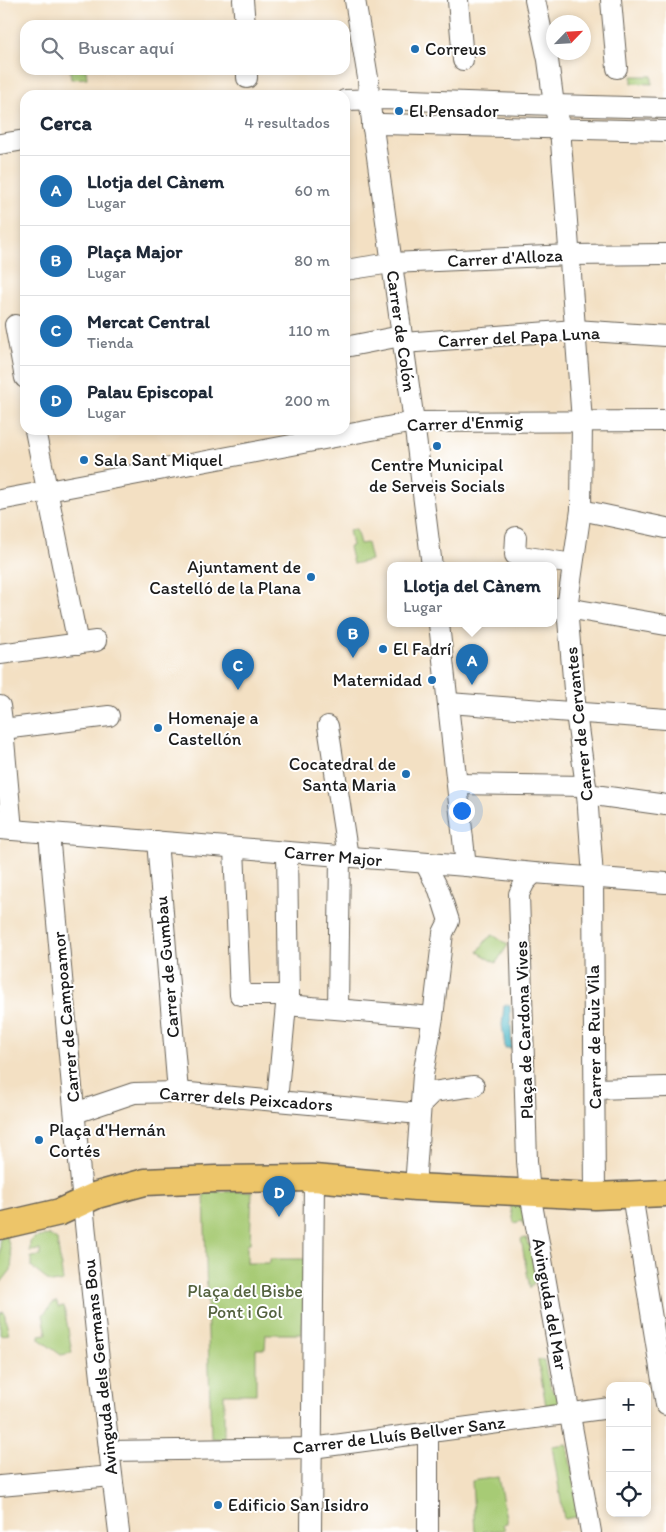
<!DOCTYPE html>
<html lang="es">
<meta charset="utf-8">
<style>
body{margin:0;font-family:Itim,sans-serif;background:#f2f2f3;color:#1f2937}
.controls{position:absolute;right:15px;bottom:15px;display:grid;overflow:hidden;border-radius:10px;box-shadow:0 2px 8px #0003}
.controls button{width:45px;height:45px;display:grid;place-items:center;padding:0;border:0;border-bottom:1px solid #e0e1e3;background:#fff;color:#1f2937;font:25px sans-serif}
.compass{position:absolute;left:546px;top:15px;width:45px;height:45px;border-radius:50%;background:#fff;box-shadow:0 2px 8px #0003;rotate:65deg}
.you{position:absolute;left:461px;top:810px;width:18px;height:18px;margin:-12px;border:4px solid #fff;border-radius:50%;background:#1a73e8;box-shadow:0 0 0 8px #1a73e833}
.badge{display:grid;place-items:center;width:32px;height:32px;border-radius:50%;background:#1f6fb2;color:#fff;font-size:16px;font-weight:700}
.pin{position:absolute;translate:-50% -41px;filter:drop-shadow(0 1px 2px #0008)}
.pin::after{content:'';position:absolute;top:26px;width:18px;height:15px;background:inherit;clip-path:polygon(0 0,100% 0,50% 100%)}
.popup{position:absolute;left:387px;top:562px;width:170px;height:65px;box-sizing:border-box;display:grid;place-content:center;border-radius:10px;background:#fff;filter:drop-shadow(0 1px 4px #0005);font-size:16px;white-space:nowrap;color:#747a83}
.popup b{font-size:19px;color:#1f2937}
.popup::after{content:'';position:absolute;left:50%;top:100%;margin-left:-10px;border:10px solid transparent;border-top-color:#fff}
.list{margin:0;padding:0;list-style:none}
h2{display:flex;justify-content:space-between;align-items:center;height:65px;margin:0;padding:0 20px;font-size:21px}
h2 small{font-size:16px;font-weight:400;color:#747a83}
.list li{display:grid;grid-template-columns:32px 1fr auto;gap:15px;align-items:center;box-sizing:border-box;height:70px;padding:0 20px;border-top:1px solid #e0e1e3}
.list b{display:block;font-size:19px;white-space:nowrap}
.list p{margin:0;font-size:16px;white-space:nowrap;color:#747a83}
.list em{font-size:16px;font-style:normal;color:#747a83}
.icon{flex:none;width:28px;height:28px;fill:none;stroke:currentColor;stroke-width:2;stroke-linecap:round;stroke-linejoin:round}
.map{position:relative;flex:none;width:666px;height:1532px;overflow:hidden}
.search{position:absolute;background:#fff;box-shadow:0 2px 8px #0003;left:20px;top:20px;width:330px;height:55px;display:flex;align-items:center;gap:12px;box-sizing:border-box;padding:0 18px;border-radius:15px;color:#747a83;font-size:19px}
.panel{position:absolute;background:#fff;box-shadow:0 2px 8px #0003;left:20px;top:90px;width:330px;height:345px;border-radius:15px}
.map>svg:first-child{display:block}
.green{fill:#a7cb74;stroke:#627448}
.water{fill:#49b5c5;stroke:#326870}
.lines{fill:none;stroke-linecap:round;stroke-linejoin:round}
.minor-casing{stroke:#676156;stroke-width:22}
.major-casing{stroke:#676156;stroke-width:29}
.minor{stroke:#fff;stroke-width:20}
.major{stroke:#edc569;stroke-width:26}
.poi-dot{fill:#1f6fb2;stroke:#fff;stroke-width:2}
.labels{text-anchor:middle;stroke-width:4;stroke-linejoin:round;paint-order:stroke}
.poi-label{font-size:18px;fill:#1c1c1c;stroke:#fff;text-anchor:start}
.street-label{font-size:18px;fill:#1c1c1c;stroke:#fff}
.park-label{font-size:18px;fill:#54623f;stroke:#fff}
</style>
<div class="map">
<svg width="666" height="1532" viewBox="0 0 666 1532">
<rect width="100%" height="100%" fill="#fff"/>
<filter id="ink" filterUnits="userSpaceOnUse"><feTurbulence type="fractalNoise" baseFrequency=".02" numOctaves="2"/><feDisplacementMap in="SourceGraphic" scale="10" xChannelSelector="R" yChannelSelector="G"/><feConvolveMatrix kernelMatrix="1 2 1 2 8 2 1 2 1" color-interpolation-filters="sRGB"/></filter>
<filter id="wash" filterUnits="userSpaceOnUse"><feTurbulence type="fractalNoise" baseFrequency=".0096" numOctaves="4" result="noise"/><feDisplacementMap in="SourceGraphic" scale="20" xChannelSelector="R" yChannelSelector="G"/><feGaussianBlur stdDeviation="1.12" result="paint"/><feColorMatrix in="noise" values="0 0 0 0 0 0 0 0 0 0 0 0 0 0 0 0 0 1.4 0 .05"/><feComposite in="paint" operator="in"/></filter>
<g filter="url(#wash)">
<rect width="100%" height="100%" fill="#f3e0c3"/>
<g class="green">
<polygon points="70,70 86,70 87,78 71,79"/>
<polygon points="632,76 652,76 652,84 632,83"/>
<polygon points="356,529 360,544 367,543 371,560 353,564 349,547 352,546 349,530"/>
<polygon points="493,935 508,945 496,963 478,952 487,939"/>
<polygon points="252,1191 250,1243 247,1244 247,1263 270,1263 270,1259 306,1259 302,1334 266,1334 265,1349 256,1349 256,1394 224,1394 224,1439 211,1438 204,1192"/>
<path d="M 510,1203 C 525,1205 525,1210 529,1224 L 523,1225 L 522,1221 L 514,1223 Z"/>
<polygon points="5,1228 12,1258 11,1270 0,1284 0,1237"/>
<polygon points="49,1235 57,1240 63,1281 51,1283 31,1267 31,1257 40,1256 40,1250 30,1251 30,1242 34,1238"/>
<polygon points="527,1238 528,1245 532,1244 538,1276 530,1289 521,1239"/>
<polygon points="54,1302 57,1302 58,1307 64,1306 72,1353 61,1355 39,1339 39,1335 47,1334 43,1315"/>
<polygon points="4,1312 9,1334 0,1335 0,1313"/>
<path d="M 538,1360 L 544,1360 C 547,1374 548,1390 560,1399 L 559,1406 L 549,1408 L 546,1406 Z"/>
<polygon points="567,1444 580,1516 564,1519 552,1446"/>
<polygon points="498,1477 507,1523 503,1524 505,1530 475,1532 472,1481"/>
</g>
<polygon class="water" points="504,1005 510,1005 512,1048 505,1048 502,1025"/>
</g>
<g filter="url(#ink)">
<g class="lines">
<g class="minor-casing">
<g id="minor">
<polyline points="243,0 245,25"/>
<polyline points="355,0 368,78 369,99 414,422 432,566"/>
<polyline points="458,0 463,60"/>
<polyline points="535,0 548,60 554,105 560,128 582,421 581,510 567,608 576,713 587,794 593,877 595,1196"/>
<polyline points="611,0 617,68"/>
<polyline points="247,70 247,78"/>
<polyline points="345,100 383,99 554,105 666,108"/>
<polyline points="372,126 382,124 666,131"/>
<polyline points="0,144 25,140"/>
<polyline points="345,270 391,263 570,255 666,254"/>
<polyline points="15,325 25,378"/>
<polyline points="403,343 575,330 666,336"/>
<polyline points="345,347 401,336"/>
<polyline points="35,430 78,644"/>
<polyline points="0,500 414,422 666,421"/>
<polyline points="581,510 666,528"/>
<polyline points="516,537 515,555 573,564"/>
<polyline points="555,608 567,608 666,625"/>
<polyline points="439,624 466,866"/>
<polyline points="0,654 96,641"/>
<polyline points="449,703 666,719"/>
<polyline points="0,706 3,729 12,830"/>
<polyline points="328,726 348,857"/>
<polyline points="3,729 109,716"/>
<polyline points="458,784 586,786"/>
<polyline points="587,794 666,805"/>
<polyline points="0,829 466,866 534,873 666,883"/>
<path d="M 49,833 C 70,1066 90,1300 119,1532"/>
<polyline points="157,841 178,1092"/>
<polyline points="234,848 240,995 289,995"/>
<polyline points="534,873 525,882 519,894 527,1161 530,1193 591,1532"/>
<polyline points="286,1005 433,1017"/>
<polyline points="338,1009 340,856"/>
<polyline points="595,1089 666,1087"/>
<polyline points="277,1101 286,1005 289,995 287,852"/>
<polyline points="421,1104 433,1092 474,1086"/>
<polyline points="75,1113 134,1093 178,1092 420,1114"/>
<polyline points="415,1187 423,1075 433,1017 443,933 449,921 439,890 425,863"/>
<polyline points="632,1195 666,1405"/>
<polyline points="428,1433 428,1532"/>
<polyline points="109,1451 312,1448 610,1408"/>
<polyline points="0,1486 112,1476"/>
<polyline points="311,1532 314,1178"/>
</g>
</g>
<g class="major-casing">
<polyline id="major" points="0,1226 60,1212 97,1195 145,1182 215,1179 314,1178 415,1187 595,1196 666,1193"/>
</g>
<use href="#minor" class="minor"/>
<use href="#major" class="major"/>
</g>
</g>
<g class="poi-dot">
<circle cx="415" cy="49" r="5"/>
<circle cx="399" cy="111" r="5"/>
<circle cx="437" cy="446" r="5"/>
<circle cx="84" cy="460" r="5"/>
<circle cx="311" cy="577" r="5"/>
<circle cx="383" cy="649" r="5"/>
<circle cx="432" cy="680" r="5"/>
<circle cx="158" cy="728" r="5"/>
<circle cx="406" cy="774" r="5"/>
<circle cx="39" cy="1140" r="5"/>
<circle cx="218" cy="1505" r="5"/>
</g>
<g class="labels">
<g class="poi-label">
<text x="425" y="55">Correus</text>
<text x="409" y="117">El Pensador</text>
<text x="94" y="466">Sala Sant Miquel</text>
<text x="437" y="471" text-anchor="middle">Centre Municipal<tspan x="437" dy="21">de Serveis Socials</tspan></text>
<text x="301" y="573" text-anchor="end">Ajuntament de<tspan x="301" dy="21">Castelló de la Plana</tspan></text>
<text x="393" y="655">El Fadrí</text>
<text x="422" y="686" text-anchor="end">Maternidad</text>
<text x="168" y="724">Homenaje a<tspan x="168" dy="21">Castellón</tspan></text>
<text x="396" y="770" text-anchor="end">Cocatedral de<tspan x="396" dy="21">Santa Maria</tspan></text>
<text x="49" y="1136">Plaça d'Hernán<tspan x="49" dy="21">Cortés</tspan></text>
<text x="228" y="1511">Edificio San Isidro</text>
</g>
<g class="street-label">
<text transform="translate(505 258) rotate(-3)" y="6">Carrer d'Alloza</text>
<text transform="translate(401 331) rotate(82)" y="6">Carrer de Colón</text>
<text transform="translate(519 337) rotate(-3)" y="6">Carrer del Papa Luna</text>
<text transform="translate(465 423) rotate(-2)" y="6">Carrer d'Enmig</text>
<text transform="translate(579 724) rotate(-96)" y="6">Carrer de Cervantes</text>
<text transform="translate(333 856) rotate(5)" y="6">Carrer Major</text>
<text transform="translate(167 967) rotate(-95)" y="6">Carrer de Gumbau</text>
<text transform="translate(66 1017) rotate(-95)" y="6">Carrer de Campoamor</text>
<text transform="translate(524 1030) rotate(-92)" y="6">Plaça de Cardona Vives</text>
<text transform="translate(594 1037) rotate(-91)" y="6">Carrer de Ruiz Vila</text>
<text transform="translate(246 1099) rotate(4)" y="6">Carrer dels Peixcadors</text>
<text transform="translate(550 1304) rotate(80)" y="6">Avinguda del Mar</text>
<text transform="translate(100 1367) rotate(-96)" y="6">Avinguda dels Germans Bou</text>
<text transform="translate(399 1435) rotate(-7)" y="6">Carrer de Lluís Bellver Sanz</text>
</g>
<g class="park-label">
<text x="245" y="1297">Plaça del Bisbe<tspan x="245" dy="21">Pont i Gol</tspan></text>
</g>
</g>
</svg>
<div class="controls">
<button>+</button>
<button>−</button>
<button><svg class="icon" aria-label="locate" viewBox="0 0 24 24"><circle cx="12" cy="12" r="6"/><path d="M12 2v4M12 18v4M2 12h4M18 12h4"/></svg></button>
</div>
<svg class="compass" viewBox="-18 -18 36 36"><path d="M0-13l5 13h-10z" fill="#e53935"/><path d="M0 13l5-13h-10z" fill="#747a83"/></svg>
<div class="you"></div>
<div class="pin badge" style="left:472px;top:685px">A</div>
<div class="popup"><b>Llotja del Cànem</b>Lugar</div>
<div class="pin badge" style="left:353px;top:658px">B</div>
<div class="pin badge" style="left:238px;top:690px">C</div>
<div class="pin badge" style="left:279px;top:1217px">D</div>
<div class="search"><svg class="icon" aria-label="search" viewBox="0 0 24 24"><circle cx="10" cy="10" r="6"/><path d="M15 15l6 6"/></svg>Buscar aquí</div>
<section class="panel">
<h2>Cerca<small>4 resultados</small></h2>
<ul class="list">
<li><span class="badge">A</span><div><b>Llotja del Cànem</b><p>Lugar</p></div><em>60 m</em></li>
<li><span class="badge">B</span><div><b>Plaça Major</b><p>Lugar</p></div><em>80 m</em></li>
<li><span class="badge">C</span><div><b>Mercat Central</b><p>Tienda</p></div><em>110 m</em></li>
<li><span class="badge">D</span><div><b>Palau Episcopal</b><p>Lugar</p></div><em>200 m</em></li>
</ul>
</section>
</div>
